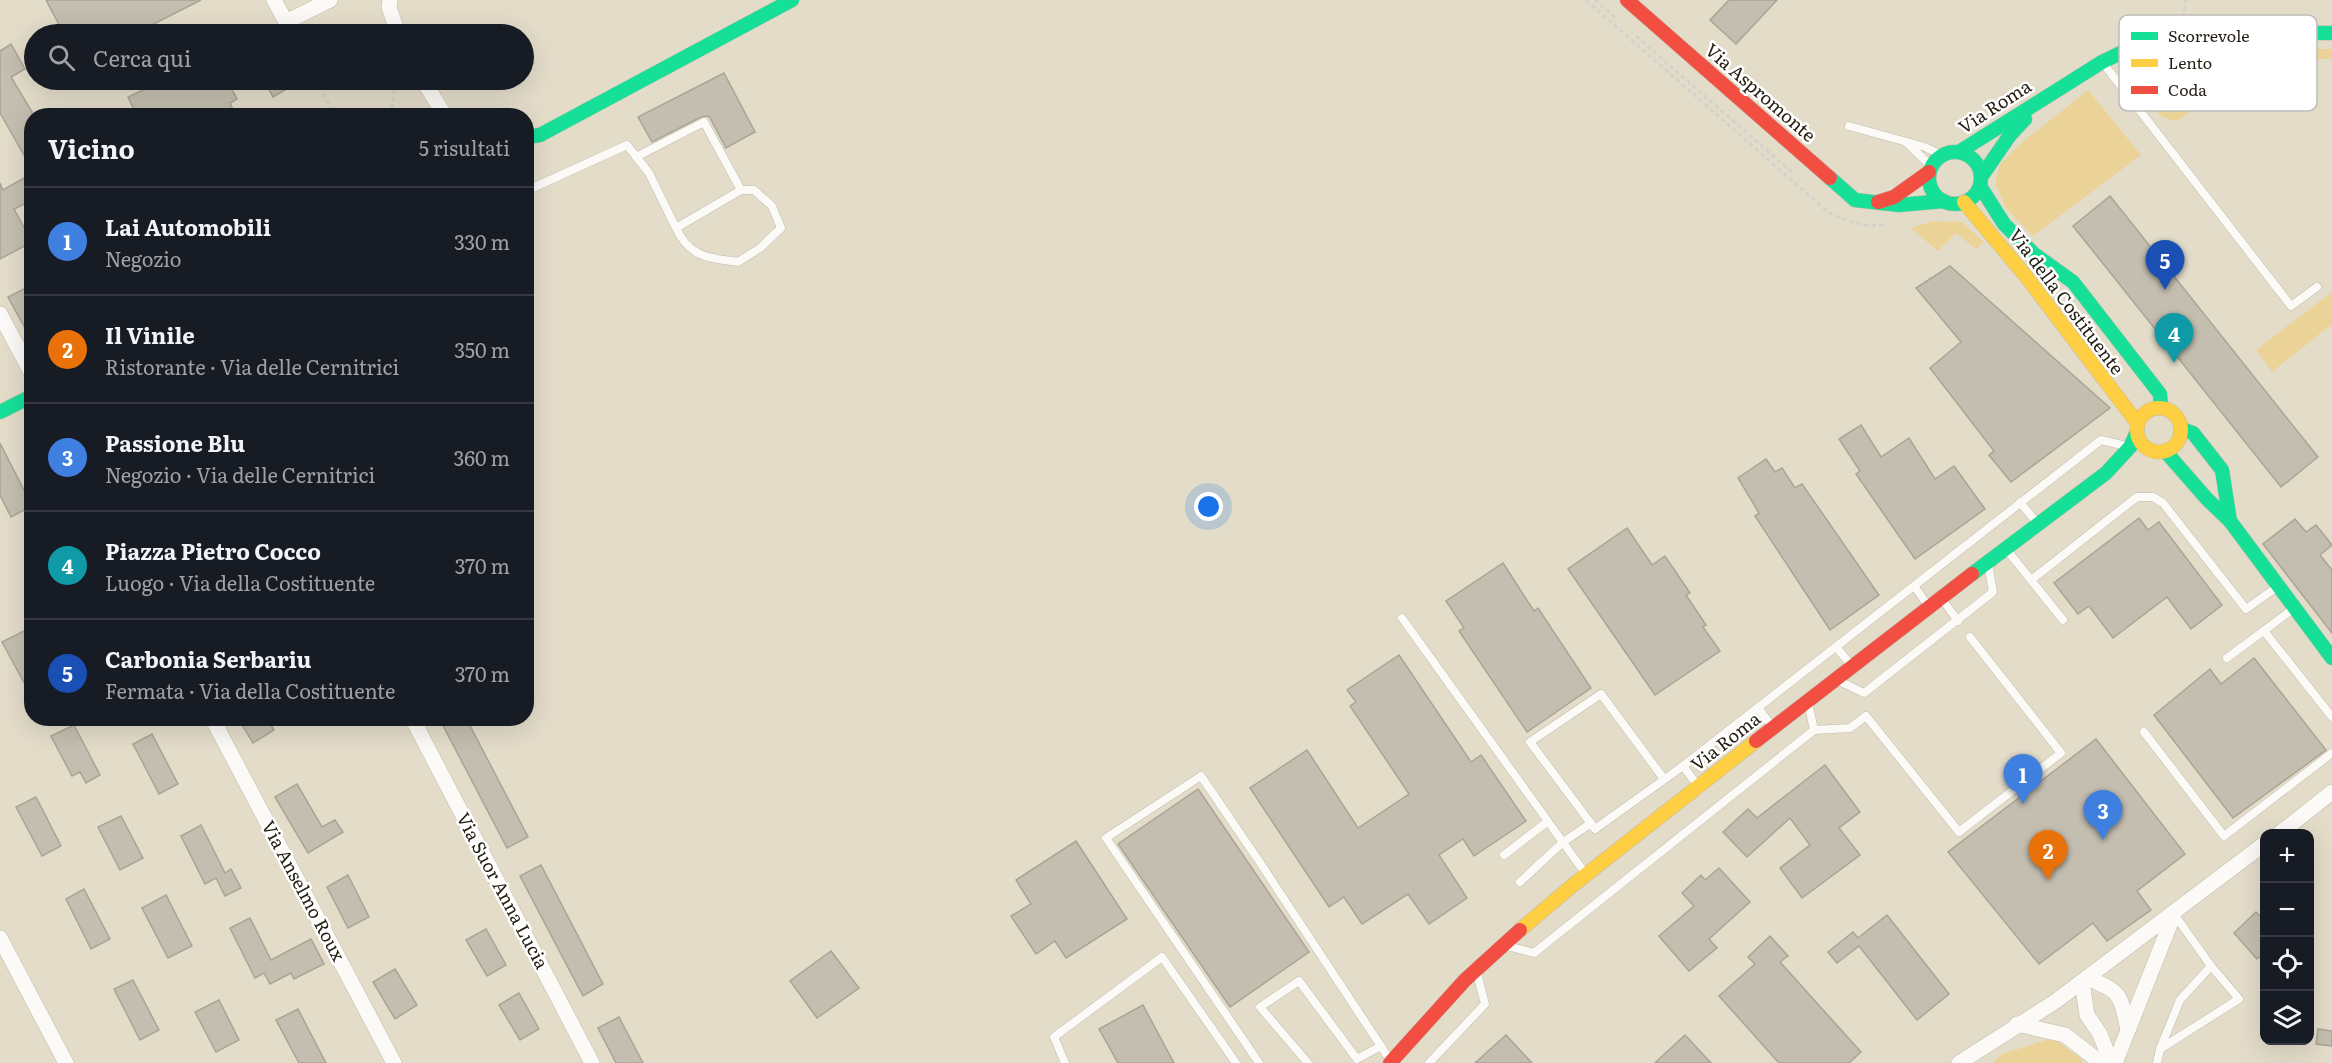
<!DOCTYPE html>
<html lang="it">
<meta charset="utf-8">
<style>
body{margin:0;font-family:Literata,serif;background:#20242c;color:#f1f3f6}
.controls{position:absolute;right:18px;bottom:18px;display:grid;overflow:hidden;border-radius:12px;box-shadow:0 6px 24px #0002}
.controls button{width:54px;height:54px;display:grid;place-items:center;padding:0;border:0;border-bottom:2px solid #363941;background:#171b24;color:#f1f3f6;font:30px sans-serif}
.you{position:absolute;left:1209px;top:507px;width:21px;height:21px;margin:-15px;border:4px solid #fff;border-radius:50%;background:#1a73e8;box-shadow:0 0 0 9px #1a73e833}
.badge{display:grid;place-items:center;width:39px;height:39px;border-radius:50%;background:#b2b1ac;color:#fff;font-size:20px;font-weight:700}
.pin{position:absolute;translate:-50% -50px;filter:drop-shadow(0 2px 3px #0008)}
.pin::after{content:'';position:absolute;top:32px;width:21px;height:18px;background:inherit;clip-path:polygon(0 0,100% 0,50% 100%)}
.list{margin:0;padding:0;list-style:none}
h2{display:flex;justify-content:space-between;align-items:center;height:78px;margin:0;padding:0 24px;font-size:26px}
h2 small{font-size:20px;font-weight:400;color:#9ea1a6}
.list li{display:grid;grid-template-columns:39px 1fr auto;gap:18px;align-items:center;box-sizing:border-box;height:108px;padding:0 24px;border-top:2px solid #363941}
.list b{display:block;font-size:22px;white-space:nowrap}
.list p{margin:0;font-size:20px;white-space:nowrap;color:#9ea1a6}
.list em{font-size:20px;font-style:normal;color:#9ea1a6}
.icon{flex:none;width:33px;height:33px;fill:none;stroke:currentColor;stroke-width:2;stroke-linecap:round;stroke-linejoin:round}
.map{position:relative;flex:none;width:2332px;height:1063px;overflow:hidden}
.search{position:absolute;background:#171b24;box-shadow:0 6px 24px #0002;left:24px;top:24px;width:510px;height:66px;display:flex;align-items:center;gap:15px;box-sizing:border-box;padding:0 21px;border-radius:33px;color:#9ea1a6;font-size:22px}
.panel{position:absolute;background:#171b24;box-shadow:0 6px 24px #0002;left:24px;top:108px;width:510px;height:618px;border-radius:24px}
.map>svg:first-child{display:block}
.green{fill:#ebd398}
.building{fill:#c4beb0;stroke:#aaa495;stroke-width:1.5}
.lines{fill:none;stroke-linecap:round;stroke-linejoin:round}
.lane-casing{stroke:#c1bbac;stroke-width:9}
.street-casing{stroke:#c1bbac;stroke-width:16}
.fast-casing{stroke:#c1bbac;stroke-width:15}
.slow-casing{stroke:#c1bbac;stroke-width:15}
.jam-casing{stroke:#c1bbac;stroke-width:15}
.path{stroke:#d4d2cc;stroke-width:3;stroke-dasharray:4.5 3;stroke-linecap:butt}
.lane{stroke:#fbfaf7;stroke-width:8}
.street{stroke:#fbfaf7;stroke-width:15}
.fast{stroke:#16e098;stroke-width:14}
.slow{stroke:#ffcf43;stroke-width:14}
.jam{stroke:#f24e42;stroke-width:14}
.labels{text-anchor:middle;stroke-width:5;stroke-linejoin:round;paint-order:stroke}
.street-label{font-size:18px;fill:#231e11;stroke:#fff}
.key{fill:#fff;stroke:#bdbcb8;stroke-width:1.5}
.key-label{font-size:16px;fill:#231e11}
</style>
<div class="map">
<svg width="2332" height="1063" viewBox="0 0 2332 1063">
<rect width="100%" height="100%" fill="#e3dcc9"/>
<g class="green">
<path d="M 2332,49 L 2332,59 L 2263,59 L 2179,120 C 2159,122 2151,105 2140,92 L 2141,78 C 2147,73 2153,66 2160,63 C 2201,43 2285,49 2332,49 Z"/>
<polygon points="2088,90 2141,155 2033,236 2005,207 1995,182 2000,164 2024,141"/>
<polygon points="1933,221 1962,222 1984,242 1976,249 1956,233 1938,251 1911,228"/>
<polygon points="2332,292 2332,324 2272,372 2256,350"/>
<polygon points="2053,1038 2081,1059 2083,1063 1992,1063 2002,1054"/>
</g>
<g class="building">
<polygon points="46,0 201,0 134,34 64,34"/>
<polygon points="1729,0 1777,0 1736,44 1710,20"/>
<polygon points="11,44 25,69 11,77 32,112 32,169 0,113 0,51"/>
<polygon points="724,73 755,132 726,148 709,116 701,117 652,142 638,117"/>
<polygon points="164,80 227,80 237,99 230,103 236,116 137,116 128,97"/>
<polygon points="264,80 280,80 285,90 273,97"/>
<polygon points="24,178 32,192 32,200 14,209 32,242 0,259 0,183 3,190"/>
<polygon points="2110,196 2318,457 2281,487 2073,226"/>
<polygon points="1950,266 2110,408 2011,482 1989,455 1994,451 1930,368 1961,342 1916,288"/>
<polygon points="32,285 32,341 8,297"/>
<polygon points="1861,425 1881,457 1909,438 1935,479 1954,466 1985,509 1915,559 1856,474 1860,471 1839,439"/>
<polygon points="0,443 32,506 11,517 0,495"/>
<polygon points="1766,459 1775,472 1782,468 1795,488 1802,484 1879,595 1830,630 1755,516 1759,513 1738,478"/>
<polygon points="2139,518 2148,530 2159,522 2222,605 2191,629 2167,597 2113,638 2089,606 2078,614 2054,583"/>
<polygon points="2295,519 2306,532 2316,525 2332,545 2320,555 2332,570 2332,633 2263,544"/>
<polygon points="1627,528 1652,565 1665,556 1690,593 1686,595 1706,625 1703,627 1720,651 1655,695 1568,569"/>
<polygon points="1503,563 1534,611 1538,608 1591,688 1527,732 1459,631 1464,628 1446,601"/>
<polygon points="32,627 32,697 2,642"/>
<polygon points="1399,655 1471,762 1481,755 1526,821 1474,856 1463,839 1439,855 1467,898 1429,924 1408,894 1362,924 1344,897 1329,907 1250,788 1307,750 1358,828 1409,794 1350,706 1356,702 1347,690"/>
<polygon points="2254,658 2326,750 2233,818 2154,715 2210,669 2221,684"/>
<polygon points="238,718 267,718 274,730 253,743"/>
<polygon points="439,718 466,718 528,837 507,848"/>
<polygon points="74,725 100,775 86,783 80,772 72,776 51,736"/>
<polygon points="152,734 178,784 159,794 133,744"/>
<polygon points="2096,739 2185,854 2137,891 2151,910 2107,941 2093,923 2039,964 1948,852"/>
<polygon points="1825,765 1860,812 1839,828 1860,855 1802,898 1780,868 1810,845 1790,818 1747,857 1723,832 1748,809 1757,818"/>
<polygon points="297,784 322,827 335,820 343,832 308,853 275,797"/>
<polygon points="1198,789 1309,952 1230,1007 1118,844"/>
<polygon points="36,797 61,846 42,856 16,807"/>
<polygon points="121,816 143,858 120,870 98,827"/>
<polygon points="201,825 225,873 231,869 241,888 225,896 216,878 205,884 181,836"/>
<polygon points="1076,841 1127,919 1066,958 1055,941 1036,954 1011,916 1031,904 1016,880"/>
<polygon points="541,865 603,984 583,996 520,876"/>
<polygon points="1719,868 1750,902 1709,939 1717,948 1689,971 1659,936 1694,906 1682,893 1701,875 1705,880"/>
<polygon points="348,875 369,917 348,928 327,887"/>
<polygon points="84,889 110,939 91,949 66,899"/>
<polygon points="166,895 192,946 168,958 142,908"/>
<polygon points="2256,912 2265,921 2265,952 2257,959 2234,933"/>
<polygon points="1887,915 1949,994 1917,1020 1859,946 1837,963 1828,952 1853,932 1858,938"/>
<polygon points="250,918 271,960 311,939 324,964 294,979 291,973 270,984 264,973 255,978 230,928"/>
<polygon points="486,929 506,965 487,976 466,940"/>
<polygon points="1770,936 1788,956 1780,962 1861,1052 1849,1063 1779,1063 1719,996 1755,964 1748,957"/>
<polygon points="831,951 859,988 817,1018 790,981"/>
<polygon points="395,969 417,1005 395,1019 373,982"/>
<polygon points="133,980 159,1030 140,1040 114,989"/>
<polygon points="519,993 539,1029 520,1040 499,1005"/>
<polygon points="219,1000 239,1040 216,1052 195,1012"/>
<polygon points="1143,1005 1174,1063 1118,1063 1099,1029"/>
<polygon points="298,1009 326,1063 299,1063 276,1020"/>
<polygon points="619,1017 643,1063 616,1063 598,1028"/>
<polygon points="2318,1029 2332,1031 2332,1046 2316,1044"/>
<polygon points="1506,1035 1532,1063 1475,1063"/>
<polygon points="1685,1035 1711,1063 1655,1063"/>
</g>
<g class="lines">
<g class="lane-casing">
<g id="lane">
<polyline points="2103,63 2291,306 2317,287"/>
<polyline points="1849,126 1925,147 1941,155"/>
<polyline points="1907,143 1931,166"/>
<polyline points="636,157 704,122 741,190"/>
<path d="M 526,191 L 627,145 L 649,173 L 676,228 C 690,258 709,258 738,262 L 760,248 L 781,228 L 772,206 L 754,190 L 741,190 L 676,228"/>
<polyline points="2020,502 2037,523"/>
<polyline points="2006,549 2031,580"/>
<polyline points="1914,586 1927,604"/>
<polyline points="1942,599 1958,621"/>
<polyline points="1402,618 1585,873"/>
<polyline points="2063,620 2031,580 2137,497 2153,497 2163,503 2246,609 2277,587"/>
<polyline points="2264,631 2332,717"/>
<polyline points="1837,648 1851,665"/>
<polyline points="2227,658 2293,609"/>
<polyline points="1837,680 1864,693 1993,592 1988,564"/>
<polyline points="1758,708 1772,726"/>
<polyline points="1814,730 1850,728 1866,716 1959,832 2061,753 1970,637"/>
<polyline points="2144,732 2224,836 2332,753"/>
<polyline points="1683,766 1698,786"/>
<polyline points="1664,779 1601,694 1530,742 1595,829 1683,766 2101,440 2126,446"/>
<polyline points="1504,855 1547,822"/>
<polyline points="1520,882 1562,843 1591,823"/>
<polyline points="2174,914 2211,966"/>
<polyline points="1507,946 1534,953 1814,730 1808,702"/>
<polyline points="1065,1063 1054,1037 1162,957 1236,1063"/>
<polyline points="1259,1063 1106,838 1201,776 1261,864 1390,1060"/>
<polyline points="1308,1063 1260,1007 1299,981 1357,1059 1381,1046"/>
<polyline points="1429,1063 1485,1004 1477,973"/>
<polyline points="2157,1063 2160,1049 2180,1000 2211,966 2239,999 2160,1049"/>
</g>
</g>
<g class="street-casing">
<g id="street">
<polyline points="274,0 286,22 330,0"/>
<polyline points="390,0 389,7 398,34"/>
<polyline points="423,80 445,116"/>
<polyline points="0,314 32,374"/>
<polyline points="212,718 394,1063"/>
<polyline points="412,718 592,1063"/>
<polyline points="2279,834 2332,792"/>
<polyline points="0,938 66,1063"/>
<path d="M 2087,978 C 2122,992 2120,994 2128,1030"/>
<polyline points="2082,982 2087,1015 2100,1034 2111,1063"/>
<polyline points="2017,1024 2065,1035 2101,1063"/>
<polyline points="1959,1063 2056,1001 2264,844"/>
<polyline points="2115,1063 2173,917"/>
</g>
</g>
<g class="fast-casing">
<g id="fast">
<polyline points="526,137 540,135 792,0"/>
<circle cx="1955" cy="178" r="26"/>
<polyline points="1959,152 2102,62 2133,47 2208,32 2332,33"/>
<polyline points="1981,177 2010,135 2025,119"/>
<polyline points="1830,178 1855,200 1899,205 1944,201"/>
<polyline points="1980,186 2004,224 2034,254 2073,282 2160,394 2161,408"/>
<polyline points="0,412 32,396"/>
<polyline points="2182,429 2193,433 2222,470 2230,521"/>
<polyline points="2165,451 2207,499 2230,521 2332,658"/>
<polyline points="1972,574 2106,473 2130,447 2137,432"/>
</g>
</g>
<g class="slow-casing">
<g id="slow">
<polyline points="1964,202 2028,279 2138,424"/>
<circle cx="2159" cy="430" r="22"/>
<polyline points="1520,930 1573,885 1756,741"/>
</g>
</g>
<g class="jam-casing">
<g id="jam">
<polyline points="1627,0 1830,178"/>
<polyline points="1878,202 1894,197 1929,172"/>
<polyline points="1756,741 1972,574"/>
<polyline points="1390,1063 1465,980 1520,930"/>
</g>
</g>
<g class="path">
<path d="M 1586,0 L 1829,213 C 1846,220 1866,229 1885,224"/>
<polyline points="1595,0 1616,18"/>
<polyline points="2183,18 2186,0"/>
<polyline points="1636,36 1794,174"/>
<polyline points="316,80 335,116"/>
<polyline points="391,116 395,80"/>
</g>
<use href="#lane" class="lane"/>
<use href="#street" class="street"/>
<use href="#fast" class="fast"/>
<use href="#slow" class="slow"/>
<use href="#jam" class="jam"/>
</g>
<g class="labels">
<g class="street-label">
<text transform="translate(1760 93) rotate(41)" y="6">Via Aspromonte</text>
<text transform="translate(1995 107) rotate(-33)" y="6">Via Roma</text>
<text transform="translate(2066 302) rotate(53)" y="6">Via della Costituente</text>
<text transform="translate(1726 742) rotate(-38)" y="6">Via Roma</text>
<text transform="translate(303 891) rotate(62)" y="6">Via Anselmo Roux</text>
<text transform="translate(502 891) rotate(62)" y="6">Via Suor Anna Lucia</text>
</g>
</g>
<rect x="2119" y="15" width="198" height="96" rx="9" class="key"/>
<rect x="2131" y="32" width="27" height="8" fill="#16e098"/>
<rect x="2131" y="59" width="27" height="8" fill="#ffcf43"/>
<rect x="2131" y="86" width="27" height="8" fill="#f24e42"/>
<g class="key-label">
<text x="2168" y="42">Scorrevole</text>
<text x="2168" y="69">Lento</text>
<text x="2168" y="96">Coda</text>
</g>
</svg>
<div class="controls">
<button>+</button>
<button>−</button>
<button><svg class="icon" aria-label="locate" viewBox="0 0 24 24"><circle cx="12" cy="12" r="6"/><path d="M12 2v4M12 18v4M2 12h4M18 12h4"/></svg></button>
<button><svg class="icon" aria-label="layers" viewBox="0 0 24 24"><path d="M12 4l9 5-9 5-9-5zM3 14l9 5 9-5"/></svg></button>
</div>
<div class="you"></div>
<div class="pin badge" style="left:2023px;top:804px;background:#3f7fe0">1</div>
<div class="pin badge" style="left:2048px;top:880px;background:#e8710a">2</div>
<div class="pin badge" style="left:2103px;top:840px;background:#3f7fe0">3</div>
<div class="pin badge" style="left:2174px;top:363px;background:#0f9aa8">4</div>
<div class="pin badge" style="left:2165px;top:290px;background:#1a4fb4">5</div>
<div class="search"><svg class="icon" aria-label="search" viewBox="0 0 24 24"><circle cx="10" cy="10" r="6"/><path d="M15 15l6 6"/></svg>Cerca qui</div>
<section class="panel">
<h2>Vicino<small>5 risultati</small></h2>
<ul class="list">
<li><span class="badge" style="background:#3f7fe0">1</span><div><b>Lai Automobili</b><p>Negozio</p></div><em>330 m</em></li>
<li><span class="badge" style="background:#e8710a">2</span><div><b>Il Vinile</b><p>Ristorante · Via delle Cernitrici</p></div><em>350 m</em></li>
<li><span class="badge" style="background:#3f7fe0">3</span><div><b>Passione Blu</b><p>Negozio · Via delle Cernitrici</p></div><em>360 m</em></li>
<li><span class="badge" style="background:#0f9aa8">4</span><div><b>Piazza Pietro Cocco</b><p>Luogo · Via della Costituente</p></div><em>370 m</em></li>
<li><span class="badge" style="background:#1a4fb4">5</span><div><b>Carbonia Serbariu</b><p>Fermata · Via della Costituente</p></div><em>370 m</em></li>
</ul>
</section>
</div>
